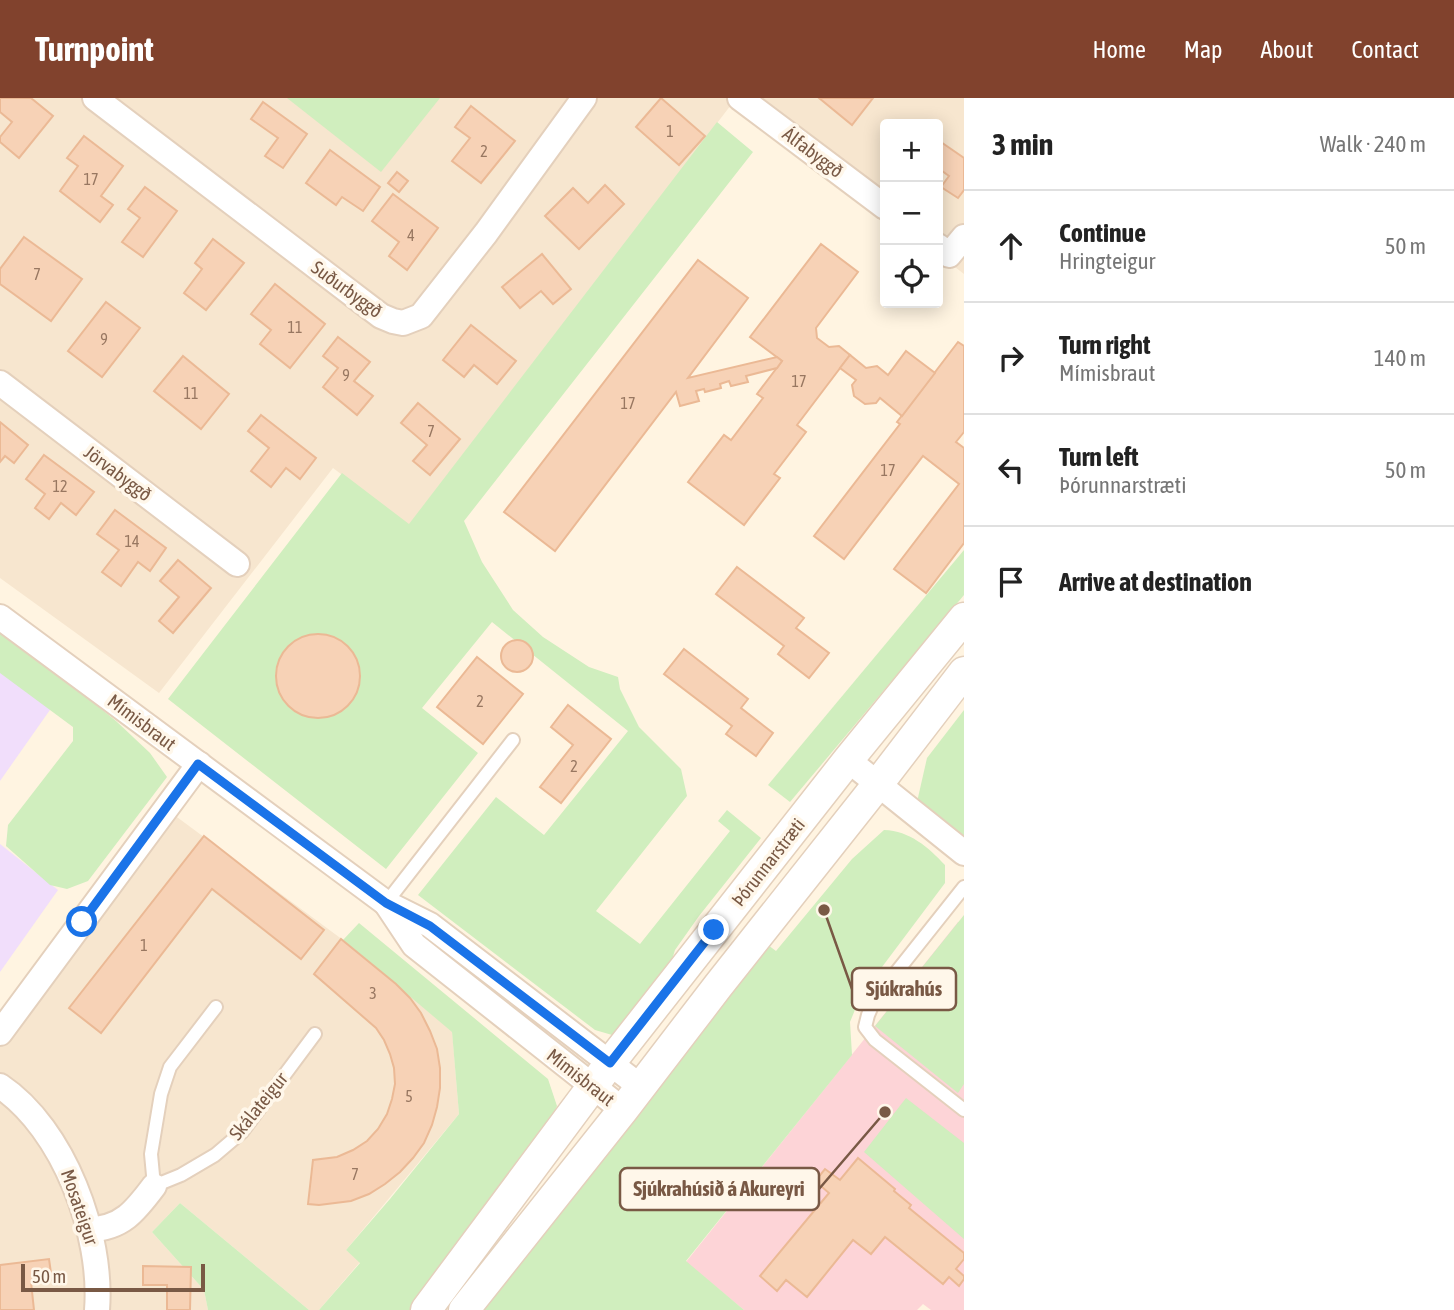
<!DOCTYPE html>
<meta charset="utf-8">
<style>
body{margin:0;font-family:"Asap Condensed",sans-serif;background:#f2f2f2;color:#222}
.controls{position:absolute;right:21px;top:21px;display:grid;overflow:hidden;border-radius:7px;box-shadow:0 4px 18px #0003}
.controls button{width:63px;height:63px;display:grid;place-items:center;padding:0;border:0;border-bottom:2px solid #e0e0e0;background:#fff;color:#222;font:35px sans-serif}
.scale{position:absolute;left:21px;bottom:18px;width:184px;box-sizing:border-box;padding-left:7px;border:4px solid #795945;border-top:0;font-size:19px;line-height:24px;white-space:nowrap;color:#795945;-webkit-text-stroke:5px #fff7ea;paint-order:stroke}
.stop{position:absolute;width:21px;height:21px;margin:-16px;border:5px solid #1a73e8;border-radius:50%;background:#fff}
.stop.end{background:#1a73e8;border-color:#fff;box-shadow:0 2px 7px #0008}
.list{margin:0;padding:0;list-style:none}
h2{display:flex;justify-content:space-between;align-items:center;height:91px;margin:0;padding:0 28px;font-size:30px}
h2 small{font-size:23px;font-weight:400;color:#767676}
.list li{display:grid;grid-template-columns:46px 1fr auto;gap:21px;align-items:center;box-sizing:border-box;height:112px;padding:0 28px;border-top:2px solid #e0e0e0}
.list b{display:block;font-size:26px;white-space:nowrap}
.list p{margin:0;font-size:23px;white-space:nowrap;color:#767676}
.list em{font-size:23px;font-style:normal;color:#767676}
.icon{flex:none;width:38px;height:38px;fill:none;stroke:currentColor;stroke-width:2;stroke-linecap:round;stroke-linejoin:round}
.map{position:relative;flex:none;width:964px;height:1212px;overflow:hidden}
header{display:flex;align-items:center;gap:42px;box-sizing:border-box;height:98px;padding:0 35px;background:#81422d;color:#fff}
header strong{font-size:33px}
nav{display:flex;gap:38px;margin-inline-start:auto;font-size:24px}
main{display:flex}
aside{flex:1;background:#fff}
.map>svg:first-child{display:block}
.residential{fill:#f7e6cf}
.education{fill:#f1defb}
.medical{fill:#fdd4d7}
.green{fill:#d0eebe}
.building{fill:#f7d2b6;stroke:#ebb995;stroke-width:2}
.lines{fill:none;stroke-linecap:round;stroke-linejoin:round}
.service-casing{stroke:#e4d0bc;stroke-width:16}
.minor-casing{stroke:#e4d0bc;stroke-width:28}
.tertiary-casing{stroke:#e4d0bc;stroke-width:33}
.service{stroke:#fff;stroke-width:12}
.minor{stroke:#fff;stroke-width:24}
.tertiary{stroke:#fff;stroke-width:30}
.route{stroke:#1a73e8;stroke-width:9}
.labels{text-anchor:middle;stroke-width:7;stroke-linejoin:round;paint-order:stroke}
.number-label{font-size:16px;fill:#987761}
.street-label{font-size:19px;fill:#795945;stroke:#fff7ea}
.leader{fill:none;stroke:#795945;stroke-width:2.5}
.callout-dot{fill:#795945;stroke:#fff7ea;stroke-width:2.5}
.callout{fill:#fff7ea;stroke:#795945;stroke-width:2.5}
.callout-label{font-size:21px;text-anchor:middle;font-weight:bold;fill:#795945}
</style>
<header>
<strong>Turnpoint</strong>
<nav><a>Home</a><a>Map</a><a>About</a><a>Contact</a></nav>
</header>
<main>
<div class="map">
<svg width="964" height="1212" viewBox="0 0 964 1212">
<rect width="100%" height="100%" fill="#fff4e1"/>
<g class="residential">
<polygon points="0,0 964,0 964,176 938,156 938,26 885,26 885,117 734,3 409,427 333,370 159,595 0,480"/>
<polygon points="162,708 343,842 452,933 459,1016 346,1152 360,1164 319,1212 309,1212 180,1105 152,1134 204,1192 208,1212 0,1212 0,927"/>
</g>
<g class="education">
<polygon points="0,570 52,609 0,683"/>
<polygon points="0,746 58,792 0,874"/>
</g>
<polygon class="medical" points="958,824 964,829 964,1212 931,1212 923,1206 917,1212 744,1212 686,1164"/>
<g class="green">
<polygon points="287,0 440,0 381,74"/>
<polygon points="717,24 753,54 464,423 482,464 513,512 543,539 589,569 618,579 620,591 639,629 681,671 687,698 596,813 640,846 730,733 718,723 727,712 761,740 699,818 675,852 666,881 619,939 595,932 418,797 496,699 544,737 628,633 492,524 422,610 478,655 386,771 168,601 342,375 409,426"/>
<polygon points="964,452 964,497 790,704 768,687"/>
<polygon points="0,529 116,623 150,655 167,679 88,783 67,791 50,787 6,748 8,727 73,643 73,629 0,575"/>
<polygon points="964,612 964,742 917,704 927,660"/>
<path d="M 884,732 C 910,733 928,749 945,767 L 945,785 L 861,897 L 850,924 L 852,957 L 686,1163 L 744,1212 L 480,1212 L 495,1197 L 768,847 L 776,853 L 852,761 Z"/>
<polygon points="964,817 964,986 958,995 875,928"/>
<polygon points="359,825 548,981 557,1008 542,1043 417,1212 319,1212 360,1165 346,1152 390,1101 459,1016 452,934 343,842"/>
<polygon points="906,1000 964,1045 964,1141 864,1054"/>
<polygon points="180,1105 309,1212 208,1212 204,1192 152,1134"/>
</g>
<g class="building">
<polygon points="0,0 31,0 53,18 19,60 0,44 0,39 12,24 0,14"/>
<polygon points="661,0 705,38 679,67 636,29"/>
<polygon points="819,0 873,0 852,27"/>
<polygon points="263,4 307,36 283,70 265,58 278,40 251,21"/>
<polygon points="471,8 515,43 481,85 452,63 470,40 455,29"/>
<polygon points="84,38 123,68 101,98 113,107 100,124 60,93 78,68 67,60"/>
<polygon points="938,42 964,60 964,92 958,100 941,89 949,78 938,70"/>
<polygon points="330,52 380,89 363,113 342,99 336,107 306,85"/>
<polygon points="397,74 408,83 399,94 388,85"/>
<polygon points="605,87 624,106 579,151 545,118 573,90 588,105"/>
<polygon points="145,89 177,113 143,159 122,144 140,120 128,111"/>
<polygon points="393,96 438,130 407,172 389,158 399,144 372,123"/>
<polygon points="24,139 82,181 51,223 0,186 0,171"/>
<polygon points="213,141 244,165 206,212 184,195 202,171 195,165"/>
<polygon points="821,146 858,174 816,230 817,240 829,249 839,248 850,257 797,327 806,334 774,376 780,380 744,427 688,384 724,337 731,342 763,300 757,296 782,263 750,239"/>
<polygon points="542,156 571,191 553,206 541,193 520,210 502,189"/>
<polygon points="698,162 748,200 688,280 777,259 782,263 777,270 746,278 748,284 731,288 729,283 720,286 721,290 705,294 704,291 696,293 699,303 680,308 676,294 555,453 504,414"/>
<polygon points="275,186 325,226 290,270 260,246 271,232 251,216"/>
<polygon points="106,204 140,230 102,279 68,253"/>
<polygon points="471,227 516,263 497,286 474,267 464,279 443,262"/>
<polygon points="338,239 370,264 354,283 373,298 357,317 323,289 338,270 323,258"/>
<polygon points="958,244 964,248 964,334 956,344 964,350 964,445 926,495 894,471 959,386 923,358 844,461 814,438 900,326 897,324"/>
<polygon points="906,253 935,275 902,318 880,300 876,305 865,306 854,298 852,287 856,282 840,270 850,257 866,270 877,268 888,277"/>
<polygon points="183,258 229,296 201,331 154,293"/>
<polygon points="418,305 460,341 430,377 413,363 427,347 401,325"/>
<polygon points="261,317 316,360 300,381 286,370 271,389 251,373 269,350 248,333"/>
<polygon points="0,324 28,347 14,365 5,358 0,364"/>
<polygon points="44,357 94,394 76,417 61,405 49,421 35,410 45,396 26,381"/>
<polygon points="115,412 166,450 150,473 138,464 121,488 102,474 119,452 97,436"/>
<polygon points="178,462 211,490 173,535 159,523 179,499 160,483"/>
<polygon points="737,469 804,520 796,530 829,555 809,580 778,556 784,548 716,496"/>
<circle cx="318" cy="578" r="42"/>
<circle cx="517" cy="558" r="16"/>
<polygon points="684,551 748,601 741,610 773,635 756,658 726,636 732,628 664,576"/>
<polygon points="477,559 523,596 483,646 437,609"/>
<polygon points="568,607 611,641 561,705 540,689 573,647 551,629"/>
<polygon points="204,738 324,832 301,861 212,791 101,935 69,910"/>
<polygon points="341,841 396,886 410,900 421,915 430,933 437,951 440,970 440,990 437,1009 432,1027 424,1045 413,1060 400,1074 385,1086 369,1096 351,1103 319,1107 308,1106 313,1062 337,1059 353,1052 367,1043 378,1031 387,1016 392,1001 395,986 394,970 390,956 384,942 376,930 314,876"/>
<polygon points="858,1060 895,1091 894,1093 911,1107 909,1110 964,1155 964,1161 956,1171 964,1178 964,1181 959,1188 949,1179 943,1186 885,1139 871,1156 853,1142 807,1199 786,1182 777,1193 760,1178 829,1095 815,1083 825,1071 840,1082"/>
<polygon points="49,1161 52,1182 31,1184 34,1212 0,1212 0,1167"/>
<polygon points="143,1168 191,1169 190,1212 167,1212 167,1187 143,1187"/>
</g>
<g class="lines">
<g class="service-casing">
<g id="service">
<polyline points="964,789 875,901 868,917 865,929 875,942 964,1012"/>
<polyline points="386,805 513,642"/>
<polyline points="216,909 170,969 161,996 151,1056 154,1088 181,1077 215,1057 242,1034 315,936"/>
</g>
</g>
<g class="minor-casing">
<g id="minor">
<polyline points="95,0 381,218 393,223 403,225 421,218 486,135 584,0"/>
<polyline points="740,0 885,109"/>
<polyline points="938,148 949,157 964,139"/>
<polyline points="0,285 237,466"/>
<polyline points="0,519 386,805 430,827 641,989"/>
<polyline points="848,662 964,755"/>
<polyline points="386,805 414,847 623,1012"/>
<polyline points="0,935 199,666"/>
<path d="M 0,988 C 64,1031 103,1137 97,1212"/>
<path d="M 89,1131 C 122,1131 136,1112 154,1088"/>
</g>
</g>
<g class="tertiary-casing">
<g id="tertiary">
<polyline points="426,1212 610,965 848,662 964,520"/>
<polyline points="464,1212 623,1012 718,888 878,686 964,574"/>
</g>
</g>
<use href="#service" class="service"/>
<use href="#minor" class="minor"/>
<use href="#tertiary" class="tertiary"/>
</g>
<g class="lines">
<polyline class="route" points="82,824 198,666 386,805 430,828 610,965 714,832"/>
</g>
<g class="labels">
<g class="number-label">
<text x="670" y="39">1</text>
<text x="484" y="59">2</text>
<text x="91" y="87">17</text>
<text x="411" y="143">4</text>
<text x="37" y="182">7</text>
<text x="295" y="235">11</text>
<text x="104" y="247">9</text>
<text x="346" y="283">9</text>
<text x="799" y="289">17</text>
<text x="191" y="301">11</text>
<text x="628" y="311">17</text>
<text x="431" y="339">7</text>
<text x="888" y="378">17</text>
<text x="60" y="394">12</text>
<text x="132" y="449">14</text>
<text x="480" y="609">2</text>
<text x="574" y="674">2</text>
<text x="144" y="853">1</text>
<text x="373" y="901">3</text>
<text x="409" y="1004">5</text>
<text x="355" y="1082">7</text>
</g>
<g class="street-label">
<text transform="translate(813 54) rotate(37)" y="7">Álfabyggð</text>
<text transform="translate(347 191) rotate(36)" y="7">Suðurbyggð</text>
<text transform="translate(118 375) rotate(37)" y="7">Jörvabyggð</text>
<text transform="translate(142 624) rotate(37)" y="7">Mímisbraut</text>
<text transform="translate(768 764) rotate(-52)" y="7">Þórunnarstræti</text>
<text transform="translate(581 979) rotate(38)" y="7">Mímisbraut</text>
<text transform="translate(258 1008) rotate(-51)" y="7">Skálateigur</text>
<text transform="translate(80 1109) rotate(71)" y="7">Mosateigur</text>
</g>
</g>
<path class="leader" d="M824 812L852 891M885 1014L819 1091"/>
<g class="callout-dot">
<circle cx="824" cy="812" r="7"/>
<circle cx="885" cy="1014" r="7"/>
</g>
<g class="callout">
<rect x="852" y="870" width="104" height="42" rx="7"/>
<rect x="620" y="1070" width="199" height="42" rx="7"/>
</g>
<g class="callout-label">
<text x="904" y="898">Sjúkrahús</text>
<text x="719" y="1098">Sjúkrahúsið á Akureyri</text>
</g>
</svg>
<div class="controls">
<button>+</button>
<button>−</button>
<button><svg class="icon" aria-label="locate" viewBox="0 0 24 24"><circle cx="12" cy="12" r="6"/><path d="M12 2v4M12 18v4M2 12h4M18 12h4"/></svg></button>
</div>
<div class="scale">50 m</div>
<div class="stop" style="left:82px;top:824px"></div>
<div class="stop end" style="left:714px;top:832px"></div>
</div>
<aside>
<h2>3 min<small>Walk · 240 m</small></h2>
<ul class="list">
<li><svg class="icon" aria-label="ahead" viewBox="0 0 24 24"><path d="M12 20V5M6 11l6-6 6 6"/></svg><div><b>Continue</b><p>Hringteigur</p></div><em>50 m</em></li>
<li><svg class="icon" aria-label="right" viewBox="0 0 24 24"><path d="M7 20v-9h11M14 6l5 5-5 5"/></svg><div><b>Turn right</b><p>Mímisbraut</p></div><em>140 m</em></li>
<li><svg class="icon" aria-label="left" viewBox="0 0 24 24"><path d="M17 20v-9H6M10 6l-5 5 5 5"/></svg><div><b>Turn left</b><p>Þórunnarstræti</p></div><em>50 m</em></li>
<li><svg class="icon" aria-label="arrive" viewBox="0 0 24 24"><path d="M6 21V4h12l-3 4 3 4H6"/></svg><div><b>Arrive at destination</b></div></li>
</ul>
</aside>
</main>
